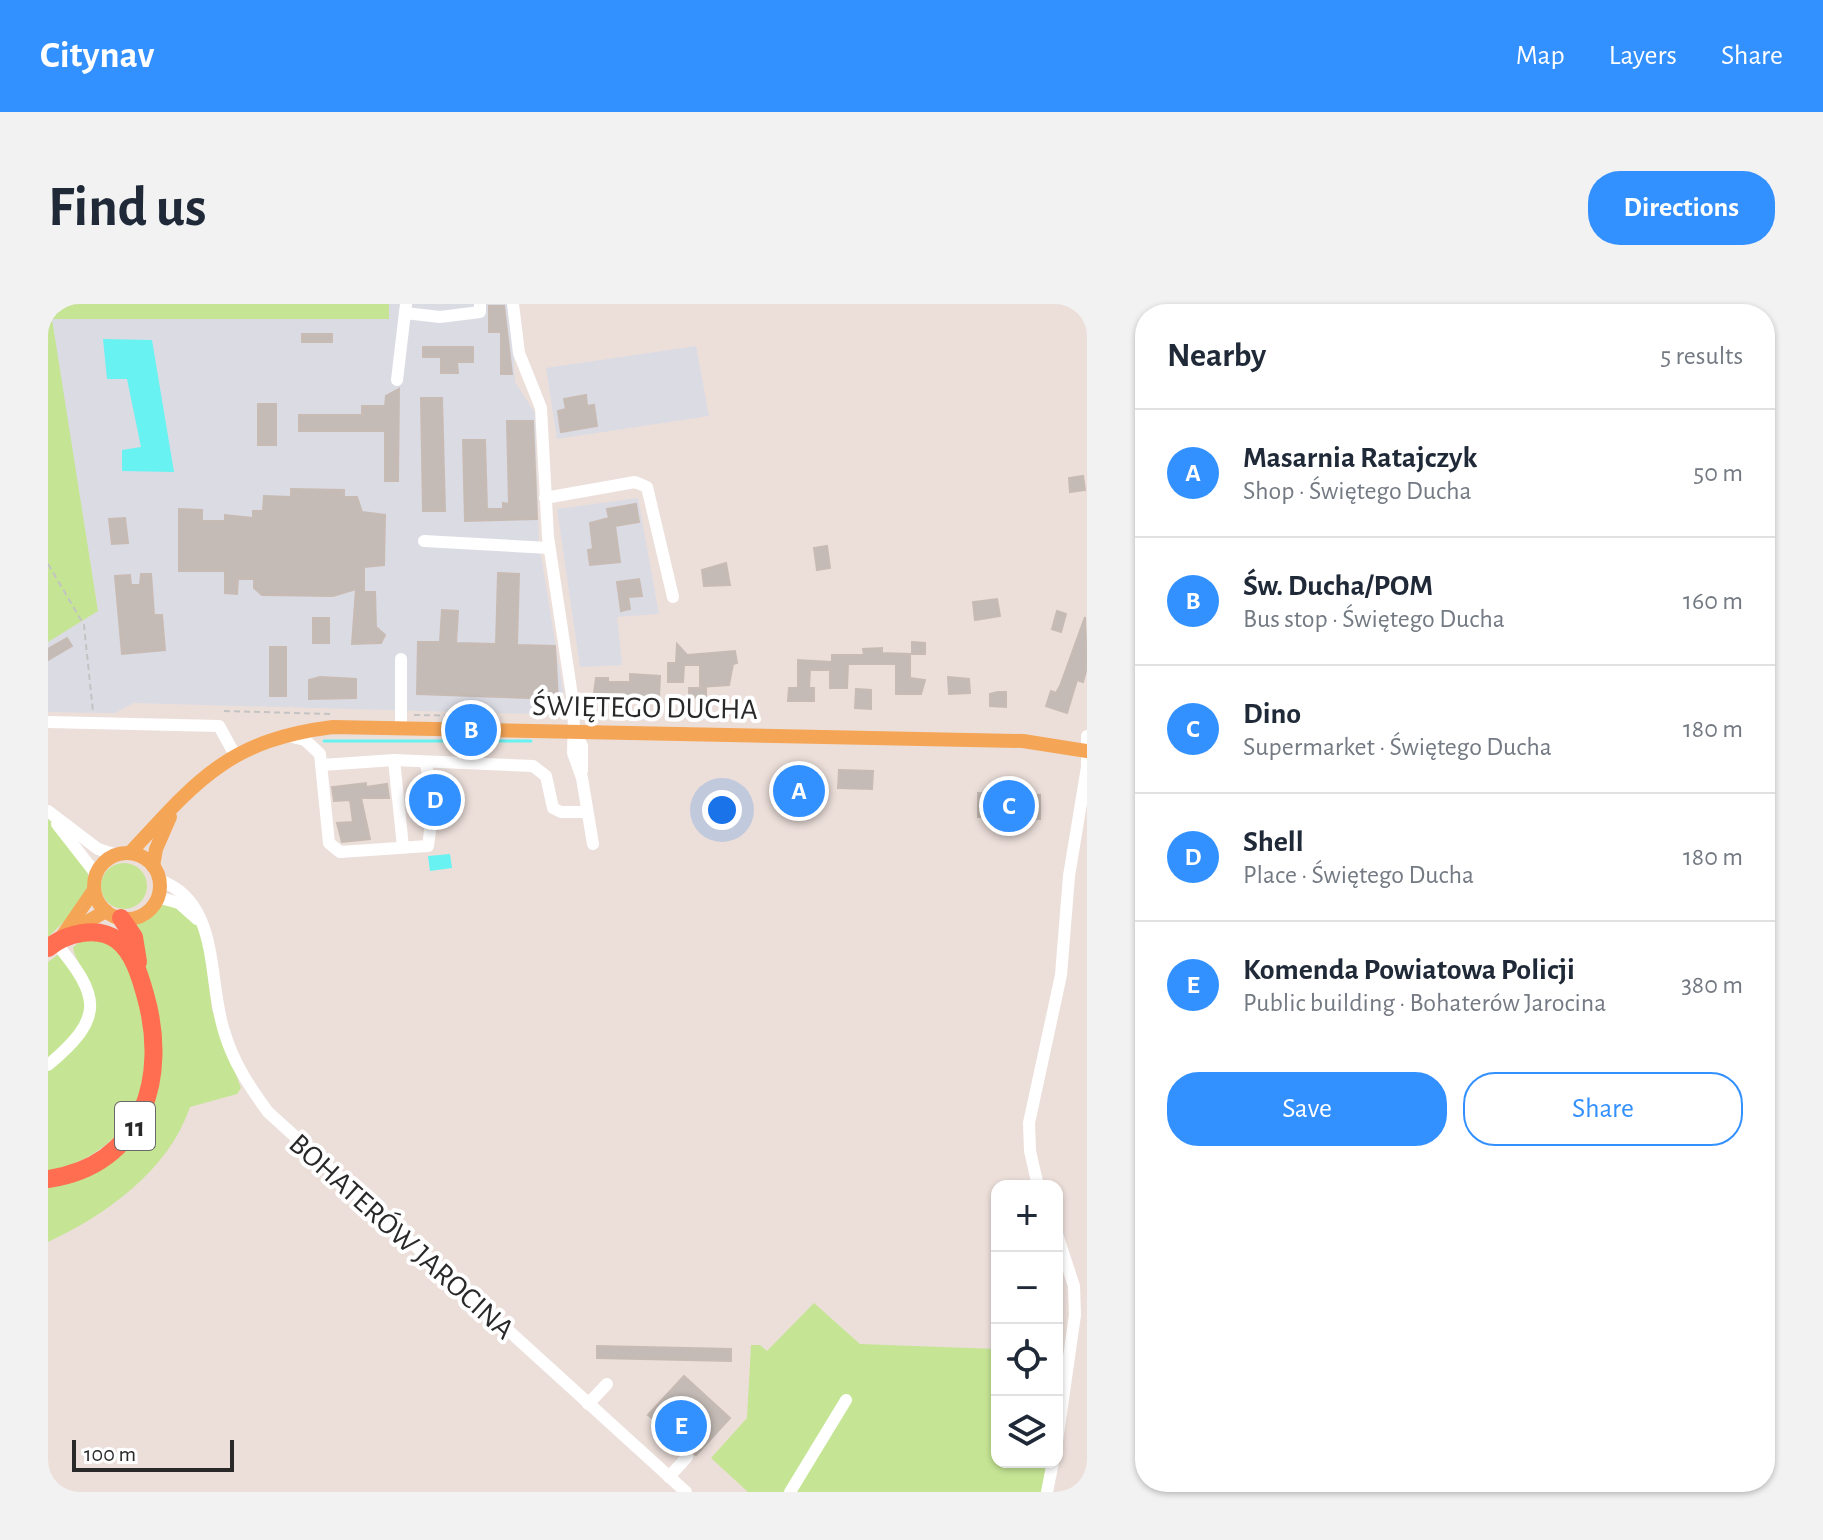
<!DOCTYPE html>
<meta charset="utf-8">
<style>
body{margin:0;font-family:"Alegreya Sans",sans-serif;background:#f2f2f3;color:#1f2937}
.controls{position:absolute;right:24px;bottom:24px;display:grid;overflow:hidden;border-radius:16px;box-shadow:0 2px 6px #0004}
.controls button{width:72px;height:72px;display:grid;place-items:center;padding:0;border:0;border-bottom:2px solid #e0e1e3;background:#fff;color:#1f2937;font:40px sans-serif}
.scale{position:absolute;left:24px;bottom:20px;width:162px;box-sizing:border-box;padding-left:8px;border:4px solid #292929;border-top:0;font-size:22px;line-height:28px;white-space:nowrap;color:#292929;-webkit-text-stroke:6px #fff;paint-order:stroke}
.you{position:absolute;left:674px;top:506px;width:28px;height:28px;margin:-20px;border:6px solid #fff;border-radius:50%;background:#1a73e8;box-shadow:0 0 0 12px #1a73e833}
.badge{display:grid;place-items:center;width:52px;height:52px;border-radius:50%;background:#3390ff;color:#fff;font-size:26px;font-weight:700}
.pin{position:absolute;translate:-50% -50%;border:4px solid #fff;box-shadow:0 2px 8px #0006}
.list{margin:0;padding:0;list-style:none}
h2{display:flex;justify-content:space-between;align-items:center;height:104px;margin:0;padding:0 32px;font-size:34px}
h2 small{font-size:26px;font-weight:400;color:#747a83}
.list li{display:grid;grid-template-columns:52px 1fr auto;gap:24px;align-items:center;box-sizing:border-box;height:128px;padding:0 32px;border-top:2px solid #e0e1e3}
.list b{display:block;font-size:30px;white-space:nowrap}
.list p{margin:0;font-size:26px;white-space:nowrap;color:#747a83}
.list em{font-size:26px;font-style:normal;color:#747a83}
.actions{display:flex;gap:16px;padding:24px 32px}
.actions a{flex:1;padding:18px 0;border:2px solid #3390ff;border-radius:32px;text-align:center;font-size:28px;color:#3390ff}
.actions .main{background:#3390ff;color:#fff}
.icon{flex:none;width:44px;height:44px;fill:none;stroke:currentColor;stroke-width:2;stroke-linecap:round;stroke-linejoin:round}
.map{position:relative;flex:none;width:1039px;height:1188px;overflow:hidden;border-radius:32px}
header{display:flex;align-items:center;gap:48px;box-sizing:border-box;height:112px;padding:0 40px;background:#3390ff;color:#fff}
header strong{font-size:38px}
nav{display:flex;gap:44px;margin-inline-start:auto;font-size:28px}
.intro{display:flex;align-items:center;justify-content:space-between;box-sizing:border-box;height:192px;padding:0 48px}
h1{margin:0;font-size:56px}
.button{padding:20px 36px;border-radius:32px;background:#3390ff;color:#fff;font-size:28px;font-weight:700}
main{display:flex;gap:48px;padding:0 48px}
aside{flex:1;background:#fff;border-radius:32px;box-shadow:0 2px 6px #0004}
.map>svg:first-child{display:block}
.industrial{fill:#dbdbe4}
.green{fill:#c5e594}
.water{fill:#68f2f2}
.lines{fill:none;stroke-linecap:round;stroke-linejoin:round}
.stream{stroke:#68f2f2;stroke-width:3}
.building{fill:#c4bbb6;stroke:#c7bbb4;stroke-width:2;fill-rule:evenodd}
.path{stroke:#c3c3c3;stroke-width:2;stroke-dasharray:6 4;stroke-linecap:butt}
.minor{stroke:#fff;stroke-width:12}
.major{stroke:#f5a556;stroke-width:14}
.highway{stroke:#ff6e51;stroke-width:18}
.labels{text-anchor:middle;stroke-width:8;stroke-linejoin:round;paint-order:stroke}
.shield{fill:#fff;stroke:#696969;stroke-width:2}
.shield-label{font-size:28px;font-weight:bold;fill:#292929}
.street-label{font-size:30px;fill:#292929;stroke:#fff}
</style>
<header>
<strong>Citynav</strong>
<nav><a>Map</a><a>Layers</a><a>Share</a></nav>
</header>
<div class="intro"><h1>Find us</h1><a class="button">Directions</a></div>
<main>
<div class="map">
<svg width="1039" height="1188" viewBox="0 0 1039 1188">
<rect width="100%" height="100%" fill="#ecdfda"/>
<g class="industrial">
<polygon points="341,0 463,0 467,78 487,109 491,239 519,411 86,399 67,409 0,408 0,338 50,307 3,15 340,15"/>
<polygon points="648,42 661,112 509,135 498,64"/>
<polygon points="590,194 611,310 569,313 574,361 532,363 509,205"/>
</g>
<g class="green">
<polygon points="0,0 341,0 341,15 4,15 50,307 0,338"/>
<path d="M 0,515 C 55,565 52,585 0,633 Z"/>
<circle cx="76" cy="582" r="23"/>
<path d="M 123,599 L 148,617 L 155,636 L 164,706 L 193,784 L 189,790 L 142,803 C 121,866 58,911 0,938 L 0,880 L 19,876 L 103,803 L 86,620 L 108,603 Z"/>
<path d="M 39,633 L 73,643 C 83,675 99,712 99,745 C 99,812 62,853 0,868 L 0,763 C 28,740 61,716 41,676 C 36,665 26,654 25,643 Z"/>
<polygon points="11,650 32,672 40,713 0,756 0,658"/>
<polygon points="766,999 812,1040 949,1045 949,1158 998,1158 994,1188 700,1188 663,1154 699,1114 703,1041 712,1041 719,1047"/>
</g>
<g class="water">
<polygon points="55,35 104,36 126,168 74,167 74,146 93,143 79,75 59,75"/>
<polygon points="402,550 404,564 382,567 380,552"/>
</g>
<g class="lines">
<polyline class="stream" points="276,437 483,437"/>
</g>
<g class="building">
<polygon points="441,2 456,2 464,70 453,70 453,28 441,28"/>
<rect x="254" y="30" width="30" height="8"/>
<polygon points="375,43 425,43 425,58 409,58 410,69 393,69 393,53 375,53"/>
<polygon points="351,85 350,177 337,177 337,127 251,127 251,111 314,111 314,102 337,102 338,92"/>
<polygon points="538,91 539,102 546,101 549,122 513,128 510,107 518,105 516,95"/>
<polygon points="373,94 394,94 397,207 375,207"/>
<rect x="210" y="100" width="18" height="41"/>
<polygon points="459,117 485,117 489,215 417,217 415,136 437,136 439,205 455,205 455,199 461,200"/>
<polygon points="1035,172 1037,186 1022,188 1021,174"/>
<polygon points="243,185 296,186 296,193 309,193 314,208 337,211 336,261 316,263 316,288 327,288 328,323 337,331 333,339 304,340 308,285 285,292 214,291 206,284 206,275 190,275 189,290 177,289 177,267 131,267 131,205 154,206 154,217 177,217 177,211 205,214 205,207 215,207 216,192 243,193"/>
<polygon points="588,200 591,218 567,222 572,258 542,261 540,246 545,245 542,219 561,214 559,205"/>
<polygon points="77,214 80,239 64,240 61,215"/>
<polygon points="779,242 782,264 769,266 766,244"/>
<polygon points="678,259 682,281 656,282 654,266"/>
<polygon points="450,269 471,270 469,341 507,342 510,395 369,390 370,338 392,338 394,306 410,307 408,339 448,340"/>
<polygon points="93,270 103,270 106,311 114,311 117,346 74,350 67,272 82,271 83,281 92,281"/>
<polygon points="591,275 594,292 580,293 582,305 573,307 569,278"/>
<polygon points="949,295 952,312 927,316 925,298"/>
<polygon points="1009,307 1018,310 1013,328 1004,325"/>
<polygon points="1037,313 1039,363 1035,378 1029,376 1019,409 998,402 1003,387 1008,389 1012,382"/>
<rect x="265" y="314" width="16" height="25"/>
<polygon points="19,334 24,342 0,356 0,345"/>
<polygon points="864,338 877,339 877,350 864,350"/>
<polygon points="629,340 639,351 687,347 689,359 685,360 681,381 652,383 652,361 636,361 635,378 620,378 620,359 628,359"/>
<rect x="222" y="343" width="16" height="49"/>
<polygon points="834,344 834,349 862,350 862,374 877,376 873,390 848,390 848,360 800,360 799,384 782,384 782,366 762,366 761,384 766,384 766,397 740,397 741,384 750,384 750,356 784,358 784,351 816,351 815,345"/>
<polygon points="582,370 612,372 611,394 570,390 561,391 561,395 545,396 548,374 560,374 560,378 582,378"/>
<polygon points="272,373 308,375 308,394 261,395 261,376"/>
<polygon points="900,373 921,375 922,389 901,390"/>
<polygon points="641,384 658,384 658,394 641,393"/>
<polygon points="808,385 823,386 823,405 807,404"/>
<polygon points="950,388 958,388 958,403 942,402 942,390"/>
<polygon points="752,466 761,506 749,508 742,468"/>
<polygon points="791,466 825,467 824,485 790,484"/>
<polygon points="318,479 318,483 339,480 341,494 313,494 322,535 294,538 289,519 305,518 302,496 286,497 284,483"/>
<polygon points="370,489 376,504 361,509 359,491"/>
<polygon points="930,489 992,491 992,515 930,513"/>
<polygon points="549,1042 683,1045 683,1057 549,1054"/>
<path d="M 636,1072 L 682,1114 L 648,1151 L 600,1111 ZM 638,1099 L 654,1114 L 642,1127 L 626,1112 Z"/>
</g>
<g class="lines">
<g class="path">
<polyline points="0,260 36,321 45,408"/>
<polyline points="176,407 283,410"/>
<polyline points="366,411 423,412"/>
</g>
<g class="minor">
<polyline points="465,0 471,49 493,104 500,233 526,405 525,449 534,474 545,540"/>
<polyline points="357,9 392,13 432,8 432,0"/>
<polyline points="349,76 358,0"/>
<polyline points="497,194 587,178 599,183 625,293"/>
<polyline points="376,237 501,244"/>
<polyline points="0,418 171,422 187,451"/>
<polyline points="353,424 353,355"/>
<polyline points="527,428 534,442 534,467"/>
<polyline points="240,432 257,436 272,450 281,539 292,548 380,542 385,505 378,459"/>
<polyline points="346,456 355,543"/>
<polyline points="274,461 346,456 485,462 498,472 505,504 513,508 539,508"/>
<polyline points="0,507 50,545 69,551"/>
<polyline points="9,520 48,570"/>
<path d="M 111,576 C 173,598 159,674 176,727 C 185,758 201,782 220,808 L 638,1188"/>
<polyline points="109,593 131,599 149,615"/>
<path d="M 0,761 C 56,714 54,694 7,638"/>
<polyline points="990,882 982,847 981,819 1013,671 1021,572 1039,463 1039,432"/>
<polyline points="1009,930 1026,982 1027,1011 1009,1137"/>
<polyline points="540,1100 559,1080"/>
<polyline points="621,1173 639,1153"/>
<polyline points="742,1188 798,1096"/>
<polyline points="999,1188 1005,1158"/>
</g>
<g class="major">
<path d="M 82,549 C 149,476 181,436 285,423 L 975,437 L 1039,447"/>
<circle cx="79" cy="582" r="33"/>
<polyline points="105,562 108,545 122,513"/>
<polyline points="23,627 58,607"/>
<polyline points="13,634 46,586"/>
</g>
<g class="highway">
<polyline points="73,614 86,633 90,658"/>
<path d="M 0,644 C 17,630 49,621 69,636 C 85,648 92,672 97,690 C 121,772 96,861 0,875"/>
</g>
</g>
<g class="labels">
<rect class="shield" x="67" y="798" width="40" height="48" rx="6"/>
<g class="shield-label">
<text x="87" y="832">11</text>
</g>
<g class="street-label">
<text transform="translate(597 403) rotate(1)" y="10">ŚWIĘTEGO DUCHA</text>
<text transform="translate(354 932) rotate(42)" y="10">BOHATERÓW JAROCINA</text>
</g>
</g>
</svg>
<div class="controls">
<button>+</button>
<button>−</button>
<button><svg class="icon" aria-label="locate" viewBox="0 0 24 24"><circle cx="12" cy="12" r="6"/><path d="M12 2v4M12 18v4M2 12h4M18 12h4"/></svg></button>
<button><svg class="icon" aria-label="layers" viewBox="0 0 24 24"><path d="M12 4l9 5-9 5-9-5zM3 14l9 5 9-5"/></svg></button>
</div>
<div class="scale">100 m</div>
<div class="you"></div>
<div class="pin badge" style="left:751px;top:487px">A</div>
<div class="pin badge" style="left:423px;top:426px">B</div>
<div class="pin badge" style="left:961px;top:502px">C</div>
<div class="pin badge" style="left:387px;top:496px">D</div>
<div class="pin badge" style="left:633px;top:1122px">E</div>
</div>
<aside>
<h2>Nearby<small>5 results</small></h2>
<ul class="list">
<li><span class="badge">A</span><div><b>Masarnia Ratajczyk</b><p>Shop · Świętego Ducha</p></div><em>50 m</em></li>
<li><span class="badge">B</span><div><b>Św. Ducha/POM</b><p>Bus stop · Świętego Ducha</p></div><em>160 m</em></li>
<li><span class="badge">C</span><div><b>Dino</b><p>Supermarket · Świętego Ducha</p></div><em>180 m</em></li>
<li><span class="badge">D</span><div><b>Shell</b><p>Place · Świętego Ducha</p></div><em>180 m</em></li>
<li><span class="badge">E</span><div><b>Komenda Powiatowa Policji</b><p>Public building · Bohaterów Jarocina</p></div><em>380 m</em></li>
</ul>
<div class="actions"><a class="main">Save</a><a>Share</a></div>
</aside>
</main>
